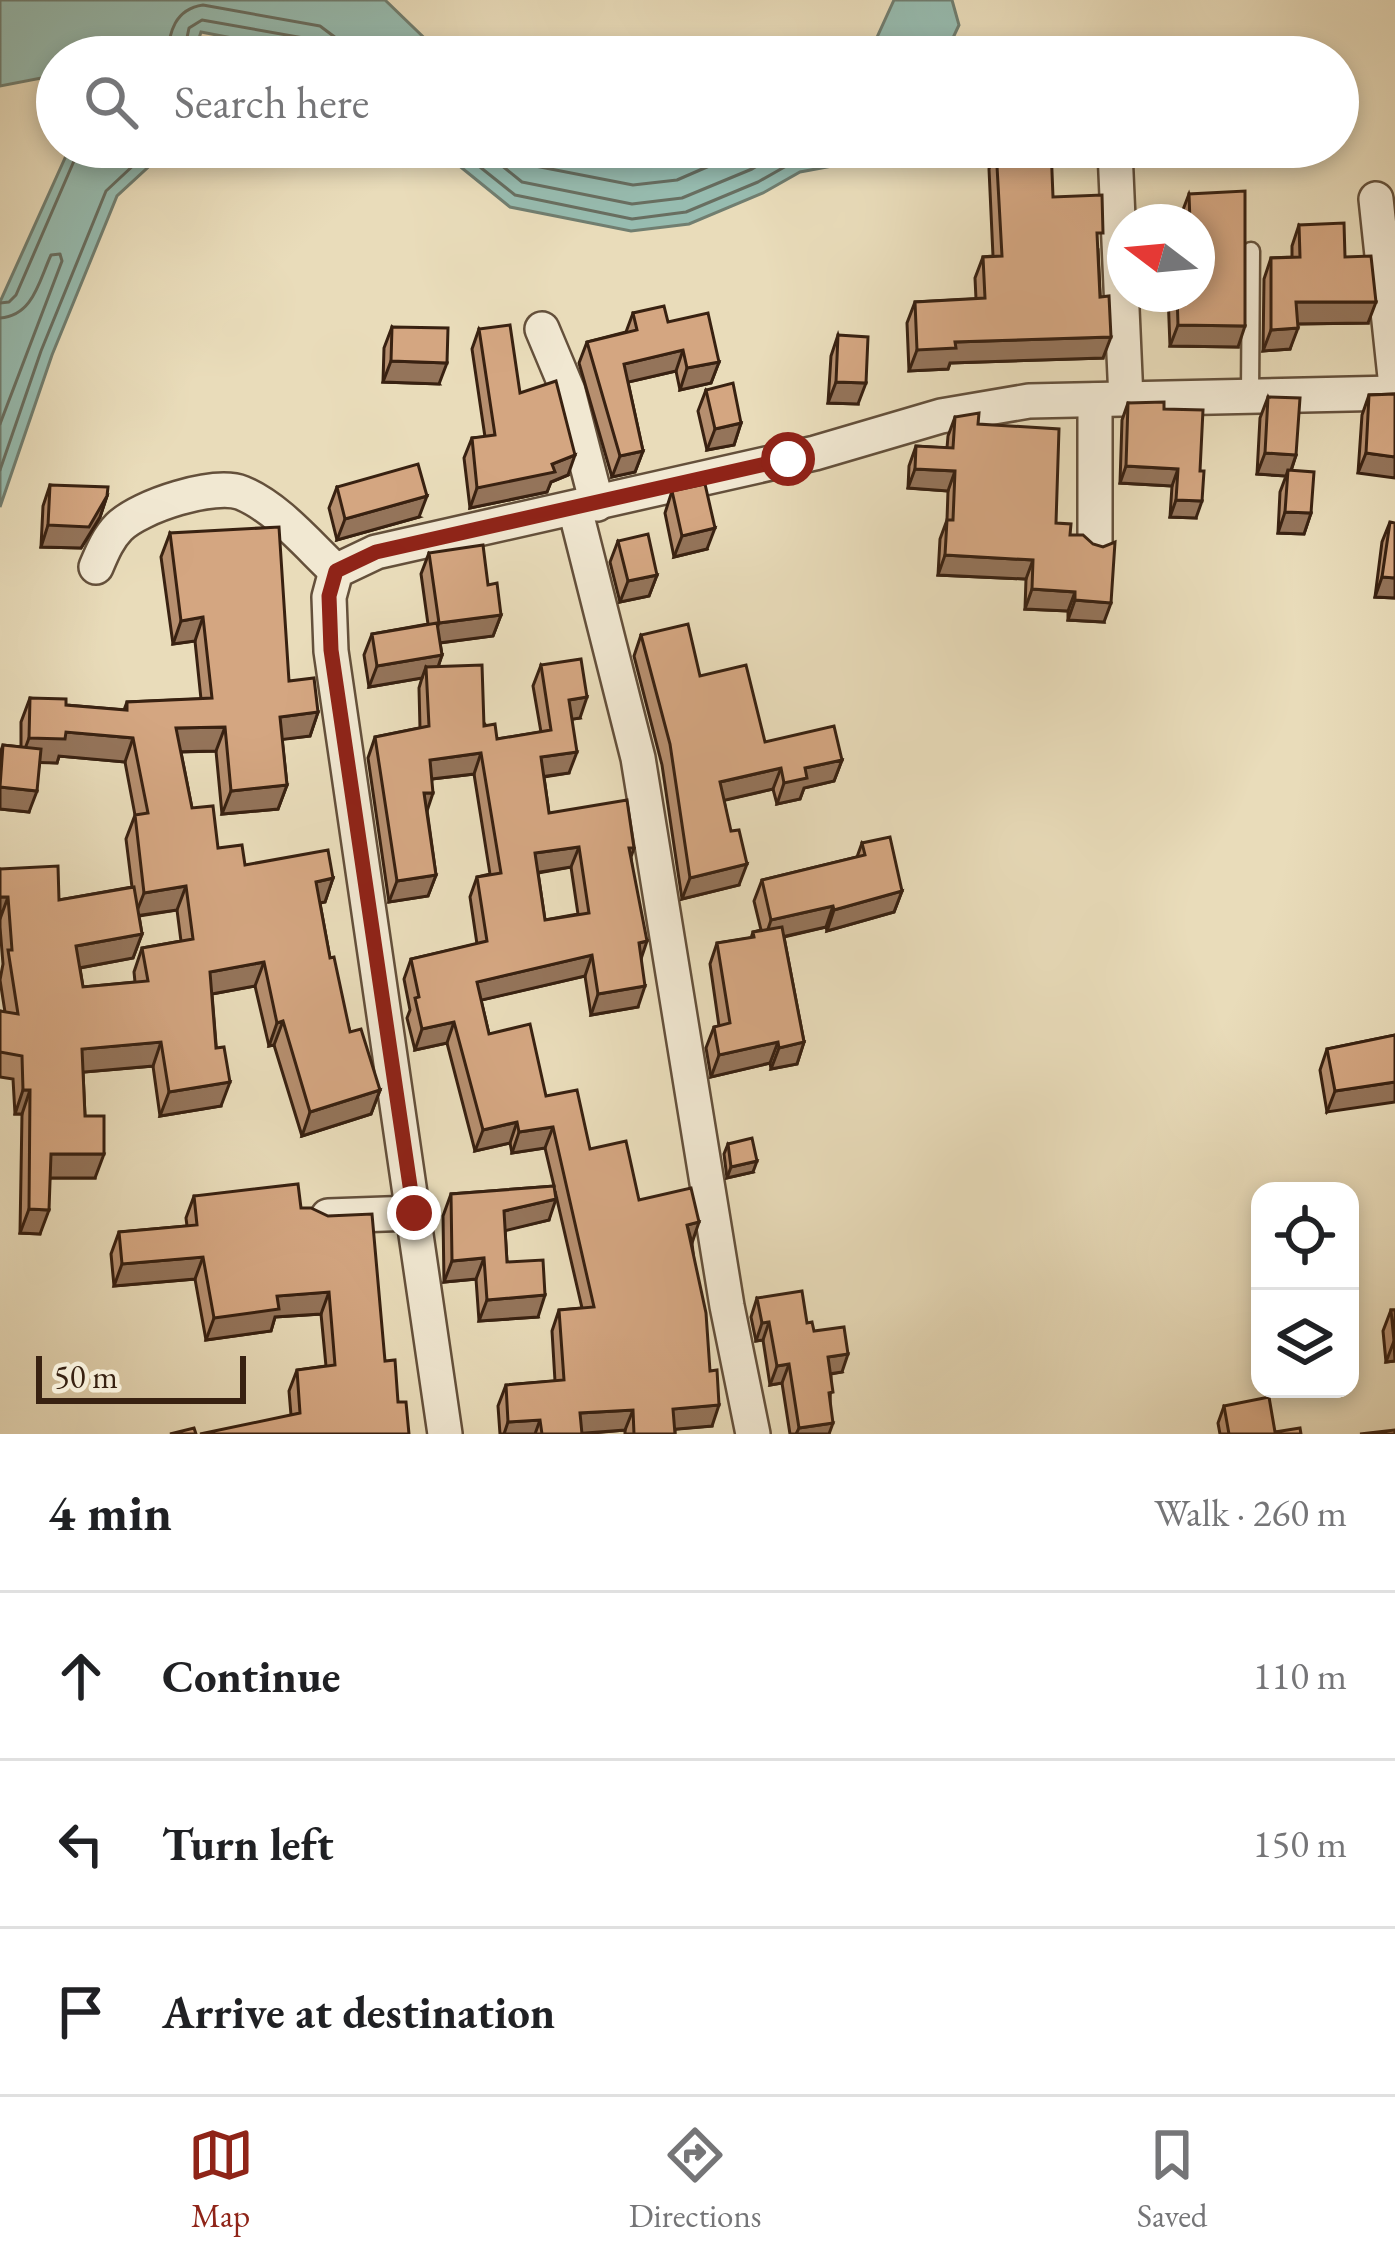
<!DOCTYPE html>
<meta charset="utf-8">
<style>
body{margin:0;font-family:"EB Garamond",serif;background:#f2f2f2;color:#202124}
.controls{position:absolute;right:36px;bottom:36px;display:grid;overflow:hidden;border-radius:24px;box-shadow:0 6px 18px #0003}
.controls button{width:108px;height:108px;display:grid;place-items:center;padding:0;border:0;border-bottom:3px solid #e0e0e0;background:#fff;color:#202124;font:60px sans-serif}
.compass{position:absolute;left:1107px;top:204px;width:108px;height:108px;border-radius:50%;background:#fff;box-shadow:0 6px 18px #0003;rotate:286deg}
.scale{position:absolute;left:36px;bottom:30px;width:210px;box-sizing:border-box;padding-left:12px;border:6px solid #382111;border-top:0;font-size:33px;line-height:42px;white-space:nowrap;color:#382111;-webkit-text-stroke:9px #f1e8d2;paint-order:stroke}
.stop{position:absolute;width:36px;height:36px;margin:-27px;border:9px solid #8f2418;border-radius:50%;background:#fff}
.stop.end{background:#8f2418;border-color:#fff;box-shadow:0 3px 12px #0008}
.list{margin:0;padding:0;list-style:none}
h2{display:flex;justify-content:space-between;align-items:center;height:156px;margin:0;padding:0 48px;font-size:51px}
h2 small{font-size:39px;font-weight:400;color:#757577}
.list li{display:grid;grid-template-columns:78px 1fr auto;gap:36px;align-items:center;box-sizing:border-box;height:168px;padding:0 48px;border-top:3px solid #e0e0e0}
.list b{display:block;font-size:45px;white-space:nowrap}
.list em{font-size:39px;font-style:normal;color:#757577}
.icon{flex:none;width:66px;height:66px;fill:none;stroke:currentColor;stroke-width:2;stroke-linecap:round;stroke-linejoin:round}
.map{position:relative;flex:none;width:1395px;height:1434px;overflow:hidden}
.search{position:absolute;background:#fff;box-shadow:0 6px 18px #0003;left:36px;right:36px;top:36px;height:132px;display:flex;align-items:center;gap:30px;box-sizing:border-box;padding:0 42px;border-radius:66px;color:#757577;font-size:45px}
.sheet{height:660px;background:#fff}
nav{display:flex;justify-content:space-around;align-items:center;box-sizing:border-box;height:168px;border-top:3px solid #e0e0e0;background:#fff;font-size:33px;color:#757577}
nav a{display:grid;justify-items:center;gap:6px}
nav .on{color:#8f2418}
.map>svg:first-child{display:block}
.water{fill:#97bcb0;stroke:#717e70;stroke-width:3}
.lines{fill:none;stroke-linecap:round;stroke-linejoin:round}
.shore{stroke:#686e60;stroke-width:3}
.service-casing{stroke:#64503b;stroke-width:21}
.minor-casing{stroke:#64503b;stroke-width:38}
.service{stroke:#f1e8d2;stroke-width:16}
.minor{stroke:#f1e8d2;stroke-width:33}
.wall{fill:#b68f6f;stroke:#382111;stroke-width:3;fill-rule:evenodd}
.shaded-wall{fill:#94745a;stroke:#382111;stroke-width:3}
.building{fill:#d4a681;stroke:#382111;stroke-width:3;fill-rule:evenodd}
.route{stroke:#8f2418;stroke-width:15}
</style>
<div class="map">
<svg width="1395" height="1434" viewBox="0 0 1395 1434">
<rect width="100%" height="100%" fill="#e9dcba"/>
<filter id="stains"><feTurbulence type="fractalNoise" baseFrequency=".00167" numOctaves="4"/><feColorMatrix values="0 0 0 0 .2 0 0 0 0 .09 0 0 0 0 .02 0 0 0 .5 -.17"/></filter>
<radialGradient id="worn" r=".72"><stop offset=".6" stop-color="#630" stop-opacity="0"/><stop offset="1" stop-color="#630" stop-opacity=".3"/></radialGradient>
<g class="water">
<polygon points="0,0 385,0 444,57 332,57 201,32 193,57 57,57 57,75 0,86"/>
<polygon points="894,0 952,0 959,25 944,57 868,57"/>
<polygon points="70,147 170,147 117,196 52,355 0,507 0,302"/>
<polygon points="436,147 896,147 892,155 800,172 763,193 689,224 631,231 510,207"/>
</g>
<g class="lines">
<g class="shore">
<path d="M 167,57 C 169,32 175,9 203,5 L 320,26 L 336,38 L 341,57"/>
<polyline points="183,57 189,28 202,20 315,40 323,46 325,57"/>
<polyline points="455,147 515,195 632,219 686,212 758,182 795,161 870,147"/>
<polyline points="479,147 522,182 632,204 682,198 752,169 789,147"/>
<polyline points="507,147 530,165 633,185 677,180 753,147"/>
<polyline points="0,303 9,302 16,295 80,147"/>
<path d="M 0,318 C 33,316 39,281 51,255 L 60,254 L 62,261 L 0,424"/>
<polyline points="0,470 41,351 106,191 153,147"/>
</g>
<g class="service-casing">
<polyline id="service" points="1250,396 1251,251"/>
</g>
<g class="minor-casing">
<g id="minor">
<polyline points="1115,151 1126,399"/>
<polyline points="1376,199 1395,377"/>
<polyline points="542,329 568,391 597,504"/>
<polyline points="575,509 638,758 727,1306 753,1434"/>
<polyline points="1095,545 1095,400"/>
<path d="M 96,567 C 102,553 108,538 119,527 C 140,506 215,482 242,493 C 278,508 309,546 336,571"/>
<polyline points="328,1216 414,1213"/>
<polyline points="445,1434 331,651 329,597 336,571 376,552 815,453 941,416 1029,401 1395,393"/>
</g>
</g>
<use href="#service" class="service"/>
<use href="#minor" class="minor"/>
</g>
<g class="wall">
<polygon points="996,148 1053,197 1098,249 1103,358 950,363 948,369 909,371 907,323 915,302 976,299 975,278 983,257 993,256 989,169"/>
<polygon points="1189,194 1238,347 1170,346 1168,294 1197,294 1197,222 1181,222 1181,215"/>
<polygon points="1299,225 1345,257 1368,323 1297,324 1290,349 1263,351 1264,279 1271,258 1292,257 1292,246"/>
<polygon points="633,313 668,322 719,362 711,383 680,390 676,371 628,382 643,451 635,472 612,477 579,363 587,342 626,332"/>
<polygon points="392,327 439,384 383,382 384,348"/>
<polygon points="479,329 520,393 568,475 551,482 547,492 470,508 464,458 472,438 485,437 472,349"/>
<polygon points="838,335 858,404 828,403 831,356"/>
<polygon points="706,390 741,423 734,445 707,450 698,411"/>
<polygon points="1395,394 1358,473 1362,415 1369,395"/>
<polygon points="1268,397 1296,455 1291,471 1311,513 1304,534 1278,533 1280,492 1286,476 1257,474 1260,418"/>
<polygon points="1128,403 1164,409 1196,518 1170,517 1172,486 1120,483 1122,420"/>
<polygon points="955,417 978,424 1056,523 1070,535 1104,622 1068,620 1068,611 1025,609 1026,579 938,575 940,539 947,520 948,491 908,488 909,466 916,446 947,448 948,436"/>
<polygon points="50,485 107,496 100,517 81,548 41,547 43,506"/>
<polygon points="337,487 419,517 337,540 329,508"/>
<polygon points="672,491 707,549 674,557 665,513"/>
<polygon points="1390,522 1395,598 1375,597 1382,542"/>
<path d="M 170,533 L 289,681 L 318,712 L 310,736 L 282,739 L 287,785 L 278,809 L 222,814 L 216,751 L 181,752 L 192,808 L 218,848 L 245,865 L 333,878 L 325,902 L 320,903 L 330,958 L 350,1032 L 380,1090 L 371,1114 L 302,1136 L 274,1045 L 269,1046 L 255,986 L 212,994 L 221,1106 L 160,1116 L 153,1066 L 83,1072 L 85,1116 L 95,1178 L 50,1178 L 40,1234 L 20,1233 L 22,1114 L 15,1114 L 13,1079 L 0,1077 L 0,1011 L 5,1012 L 0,980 L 3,964 L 0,927 L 0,869 L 59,900 L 132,887 L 126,839 L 135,815 L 125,762 L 59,756 L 57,763 L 40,762 L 29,812 L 0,809 L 0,753 L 3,745 L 21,747 L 21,722 L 30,698 L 66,705 L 124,710 L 127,702 L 201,699 L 195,641 L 173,644 L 161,557 ZM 177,910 L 181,941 L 142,948 L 134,972 L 135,982 L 83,987 L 80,968 L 133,958 L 142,934 L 139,916 Z"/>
<polygon points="618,541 657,575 649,596 620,602 610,562"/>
<path d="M 429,553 L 488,585 L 501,615 L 493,636 L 440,643 L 442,655 L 438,667 L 497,739 L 541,732 L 533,686 L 541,665 L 580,718 L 572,719 L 569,773 L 544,777 L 549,813 L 634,848 L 631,857 L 641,958 L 638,1007 L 591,1015 L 585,976 L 481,1000 L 489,1034 L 546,1096 L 590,1149 L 639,1200 L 692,1243 L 712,1426 L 675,1429 L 675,1434 L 625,1434 L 625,1430 L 582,1434 L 500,1434 L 498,1406 L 506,1385 L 555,1381 L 552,1331 L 559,1310 L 582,1308 L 555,1191 L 549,1220 L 505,1230 L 507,1262 L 538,1317 L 479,1321 L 476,1279 L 444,1282 L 443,1216 L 451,1194 L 554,1186 L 545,1148 L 512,1153 L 510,1143 L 475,1151 L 447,1043 L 415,1050 L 407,1018 L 410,1010 L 404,979 L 411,959 L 477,944 L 470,897 L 477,877 L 490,874 L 474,774 L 432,779 L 427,810 L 436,875 L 428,896 L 389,902 L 368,758 L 375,737 L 420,728 L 419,688 L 422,678 L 369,687 L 364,655 L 372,634 L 428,624 L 421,574 ZM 571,867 L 578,914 L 545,920 L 538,873 Z"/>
<polygon points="641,635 700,676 765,742 842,760 834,781 804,788 800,799 777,804 773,789 724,800 739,885 682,899 662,765 634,656"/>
<polygon points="862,843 902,891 894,912 827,931 826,927 784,937 804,1042 797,1064 771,1069 770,1063 711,1077 706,1048 714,1027 719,1026 710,964 717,943 751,938 753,932 761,930 754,901 762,880 857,857"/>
<polygon points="1395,1035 1327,1112 1320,1070 1327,1049"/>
<polygon points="728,1144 753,1172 727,1178 724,1154"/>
<polygon points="194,1196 301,1208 385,1361 398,1402 291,1415 289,1391 297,1370 326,1366 321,1314 275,1317 271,1331 206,1340 195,1279 114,1286 111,1254 119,1232 187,1226 186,1218"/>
<polygon points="757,1298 807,1323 842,1372 831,1374 829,1434 790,1434 782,1383 770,1385 763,1340 756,1341 751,1317"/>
<polygon points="1391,1310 1395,1310 1395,1361 1386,1362 1383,1331"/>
<polygon points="1224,1406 1275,1432 1301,1434 1220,1434 1218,1423"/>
</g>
<g class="shaded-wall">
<polygon points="1296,302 1376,302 1368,323 1289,324"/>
<polygon points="1178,325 1245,326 1238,347 1170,346"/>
<polygon points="1298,328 1290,349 1263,351 1271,330"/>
<polygon points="1111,337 1103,358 950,363 948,369 909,371 917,350 955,342"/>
<polygon points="683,350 676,371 616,385 624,364"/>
<polygon points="391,361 447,363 439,384 383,382"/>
<polygon points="719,362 711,383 680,390 687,368"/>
<polygon points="836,382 866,383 858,404 828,403"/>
<polygon points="741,423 734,445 707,450 715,429"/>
<polygon points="643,451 635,472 612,477 620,456"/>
<polygon points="1265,453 1296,455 1289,476 1288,470 1286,476 1257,474"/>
<polygon points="1366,453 1395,457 1395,478 1358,473"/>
<polygon points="575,455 568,475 551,482 547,492 470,508 477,488 552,464"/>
<polygon points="1126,466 1178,469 1172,486 1120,483"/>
<polygon points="915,469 955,471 948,491 908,488"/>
<polygon points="107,496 100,517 81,548 41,547 48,525"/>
<polygon points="427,496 419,517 337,540 345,519"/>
<polygon points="1176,500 1202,501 1196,518 1170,517"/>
<polygon points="1285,512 1311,513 1304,534 1278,533"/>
<polygon points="715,528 707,549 674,557 682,536"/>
<polygon points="945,555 1033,560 1026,579 938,575"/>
<polygon points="657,575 649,596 620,602 628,581"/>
<polygon points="1382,577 1395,578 1395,598 1375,597"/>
<polygon points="1032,589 1075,592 1068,611 1025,609"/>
<polygon points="1075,600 1111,603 1104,622 1068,620"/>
<polygon points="501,615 493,636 431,644 439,623"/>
<polygon points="203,617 195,641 173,644 181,621"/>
<polygon points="442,655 435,676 426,667 422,678 369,687 377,666"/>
<polygon points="587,697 580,718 561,721 569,700"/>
<polygon points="318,712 310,736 271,741 280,717"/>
<polygon points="225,727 216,751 168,752 176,728"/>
<polygon points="66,732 133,738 125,762 59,756 57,763 20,762 29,738"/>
<polygon points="577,752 569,773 533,778 541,757"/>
<polygon points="481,753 474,774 423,780 430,760"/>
<polygon points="842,760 834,781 804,788 800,799 777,804 784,783 805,768"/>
<polygon points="781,768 773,789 713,803 720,782"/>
<polygon points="287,785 278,809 222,814 231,791"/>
<polygon points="0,787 37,791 29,812 0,809"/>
<polygon points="424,793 433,793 426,814"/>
<polygon points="579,847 571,867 528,874 535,853"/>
<polygon points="747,864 739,885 682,899 690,878"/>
<polygon points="436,875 428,896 389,902 397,881"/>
<polygon points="333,878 325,902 307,905 316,882"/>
<polygon points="186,886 177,910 135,916 144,893"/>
<polygon points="902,891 894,912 827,931 834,910"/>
<polygon points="0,897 8,897 0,919"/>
<polygon points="833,906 826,927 764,941 771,920"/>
<polygon points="142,934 133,958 68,970 76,946"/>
<polygon points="647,941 640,962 639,943"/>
<polygon points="592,955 585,976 469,1003 477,982"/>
<polygon points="264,962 255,986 201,996 210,972"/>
<polygon points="645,986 638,1007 591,1015 598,994"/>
<polygon points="283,1021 274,1045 269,1046 277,1023"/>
<polygon points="454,1022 447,1043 415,1050 422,1029"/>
<polygon points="161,1042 153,1066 73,1073 82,1049"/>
<polygon points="778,1042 770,1063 711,1077 719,1055"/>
<polygon points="804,1042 797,1064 771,1069 779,1048"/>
<polygon points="230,1082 221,1106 160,1116 169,1092"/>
<polygon points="1395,1082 1395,1102 1327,1112 1335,1091"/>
<polygon points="23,1090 30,1090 22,1114 15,1114"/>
<polygon points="380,1090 371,1114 302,1136 310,1112"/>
<polygon points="517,1122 510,1143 475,1151 483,1130"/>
<polygon points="553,1127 545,1148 512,1153 519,1132"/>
<polygon points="51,1154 104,1154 95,1178 42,1178"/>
<polygon points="757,1161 753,1172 727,1178 731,1167"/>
<polygon points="556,1199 549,1220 496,1233 504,1211"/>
<polygon points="29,1209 49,1210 40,1234 20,1233"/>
<polygon points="699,1222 692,1243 687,1225"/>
<polygon points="203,1257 195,1279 114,1286 122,1264"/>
<polygon points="484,1258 476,1279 444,1282 452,1261"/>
<polygon points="329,1292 321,1314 275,1317 271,1331 206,1340 214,1318 277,1296"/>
<polygon points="545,1295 538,1317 479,1321 487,1300"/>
<polygon points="769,1322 763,1340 756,1341 762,1323"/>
<polygon points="1394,1341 1395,1361 1386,1362"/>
<polygon points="848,1354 842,1372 822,1375 828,1357"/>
<polygon points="789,1364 782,1383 770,1385 777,1366"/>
<polygon points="719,1405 712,1426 666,1430 673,1409"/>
<polygon points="633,1410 625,1430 573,1434 580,1413"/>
<polygon points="540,1420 535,1434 504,1434 508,1422"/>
<polygon points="833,1423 829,1434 796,1434 799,1428"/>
</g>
<g class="building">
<polygon points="1103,41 1104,57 1077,57 1076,43"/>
<polygon points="1051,147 1053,197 1102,195 1103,233 1097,233 1100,297 1109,296 1111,337 955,342 956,348 917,350 915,302 985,298 983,257 1002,256 996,148"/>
<polygon points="1245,191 1245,326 1178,325 1177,294 1197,294 1197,222 1190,222 1189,194"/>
<polygon points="1344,223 1345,257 1371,256 1376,302 1296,302 1298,328 1271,330 1271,258 1300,257 1299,225"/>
<polygon points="664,306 668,322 708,313 719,362 687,368 683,350 624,364 643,451 620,456 587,342 637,330 633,313"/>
<polygon points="510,325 520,393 556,381 575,455 552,464 555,472 477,488 472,438 495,435 479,329"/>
<polygon points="392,327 448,328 447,363 391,361"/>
<polygon points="838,335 868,337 866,383 836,382"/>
<polygon points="733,383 741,423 715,429 706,390"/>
<polygon points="1395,394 1395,457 1366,453 1369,395"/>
<polygon points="1268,397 1300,398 1296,455 1265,453"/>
<polygon points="1164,402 1164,409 1203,410 1200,471 1204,471 1202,501 1176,500 1178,469 1126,466 1128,403"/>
<polygon points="979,413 978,424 1059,429 1056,523 1071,524 1070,535 1083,535 1093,544 1103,547 1115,542 1111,603 1075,600 1075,592 1032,589 1033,560 945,555 947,520 953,520 955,471 915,469 916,446 953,448 955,417"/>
<polygon points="418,464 427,496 345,519 337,487"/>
<polygon points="1288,470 1314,472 1311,513 1285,512"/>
<polygon points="705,484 715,528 682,536 672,491"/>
<polygon points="50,485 108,487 107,496 89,527 48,525"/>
<polygon points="1390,522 1395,523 1395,578 1382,577"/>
<polygon points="279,527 289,681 314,678 318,712 280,717 287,785 231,791 225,727 176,728 192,808 213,806 218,848 242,845 245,865 328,850 333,878 316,882 330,958 334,957 350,1032 361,1029 380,1090 310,1112 283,1021 277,1023 264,962 210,972 216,1048 224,1047 230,1082 169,1092 161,1042 82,1049 85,1116 104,1116 104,1154 51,1154 49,1210 29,1209 30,1090 23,1090 22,1056 0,1052 0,1011 18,1014 8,950 12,950 8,897 0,897 0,869 58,866 59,900 134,887 142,934 76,946 83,987 148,981 142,948 193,939 186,886 144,893 135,815 148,813 133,738 66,732 65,739 29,738 30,698 66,699 66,705 127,710 127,702 212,698 203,617 181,621 170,533"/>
<polygon points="648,534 657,575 628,581 618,541"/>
<polygon points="483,545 488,585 497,583 501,615 439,623 429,553"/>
<polygon points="437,623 442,655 377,666 372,634"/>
<polygon points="688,624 700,676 746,665 765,742 834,726 842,760 805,768 807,778 784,783 781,768 720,782 731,831 739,830 747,864 690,878 670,744 641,635"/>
<path d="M 581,659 L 587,697 L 569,700 L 577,752 L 541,757 L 549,813 L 627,800 L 634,848 L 629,848 L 647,941 L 639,943 L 645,986 L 598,994 L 592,955 L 477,982 L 489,1034 L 530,1024 L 546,1096 L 577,1090 L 590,1149 L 626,1141 L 639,1200 L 691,1188 L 699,1222 L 687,1225 L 706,1313 L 710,1371 L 717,1370 L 719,1405 L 673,1409 L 675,1434 L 634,1434 L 633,1410 L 580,1413 L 582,1434 L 542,1434 L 540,1420 L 508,1422 L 506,1385 L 564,1380 L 559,1310 L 594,1307 L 553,1127 L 519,1132 L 517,1122 L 483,1130 L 454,1022 L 422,1029 L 415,998 L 419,997 L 411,959 L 487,941 L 477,877 L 501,873 L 481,753 L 430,760 L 433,793 L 424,793 L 436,875 L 397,881 L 375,737 L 429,726 L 426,667 L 482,665 L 484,726 L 495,724 L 497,739 L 551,730 L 541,665 ZM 579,847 L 589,913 L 545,920 L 535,853 Z"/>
<polygon points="3,745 41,749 37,791 0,787"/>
<polygon points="890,837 902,891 834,910 833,906 771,920 762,880 865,855 862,843"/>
<polygon points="782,927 804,1042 779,1048 778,1042 719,1055 714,1027 730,1023 717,943 754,937 753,932"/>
<polygon points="1395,1035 1395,1082 1335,1091 1327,1049"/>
<polygon points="752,1138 757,1161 731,1167 728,1144"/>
<polygon points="298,1184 301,1208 311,1208 328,1216 372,1214 385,1361 395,1360 398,1402 406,1402 409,1434 200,1434 300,1413 297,1370 335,1365 329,1292 277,1296 279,1309 214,1318 203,1257 122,1264 119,1232 197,1225 194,1196"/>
<polygon points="554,1186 556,1199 504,1211 507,1262 543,1260 545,1295 487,1300 484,1258 452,1261 451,1194"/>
<polygon points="802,1291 807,1323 812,1322 814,1331 844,1327 848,1354 828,1357 833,1392 829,1393 833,1423 799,1428 789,1364 777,1366 769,1322 762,1323 757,1298"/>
<polygon points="1391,1310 1395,1310 1395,1341 1394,1341"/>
<polygon points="1269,1397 1275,1432 1300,1428 1301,1434 1229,1434 1224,1406"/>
<polygon points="194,1428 196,1434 170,1434"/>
<polygon points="1395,1430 1395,1434 1360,1434"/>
</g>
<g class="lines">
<polyline class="route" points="414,1213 331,650 329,596 336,571 376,552 788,459"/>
</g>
<rect width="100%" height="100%" filter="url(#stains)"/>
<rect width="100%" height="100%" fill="url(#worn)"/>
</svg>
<div class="controls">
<button><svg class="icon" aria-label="locate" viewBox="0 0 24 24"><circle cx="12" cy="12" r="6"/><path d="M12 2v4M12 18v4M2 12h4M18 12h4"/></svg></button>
<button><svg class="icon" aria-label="layers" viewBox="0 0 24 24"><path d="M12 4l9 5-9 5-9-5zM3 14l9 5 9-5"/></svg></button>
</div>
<svg class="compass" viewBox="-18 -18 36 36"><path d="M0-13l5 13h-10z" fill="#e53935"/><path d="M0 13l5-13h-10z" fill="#757577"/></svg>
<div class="scale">50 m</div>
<div class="stop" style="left:788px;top:459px"></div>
<div class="stop end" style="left:414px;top:1213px"></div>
<div class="search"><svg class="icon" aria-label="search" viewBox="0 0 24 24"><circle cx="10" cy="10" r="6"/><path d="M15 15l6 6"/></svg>Search here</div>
</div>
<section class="sheet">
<h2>4 min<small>Walk · 260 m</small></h2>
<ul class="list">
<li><svg class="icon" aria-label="ahead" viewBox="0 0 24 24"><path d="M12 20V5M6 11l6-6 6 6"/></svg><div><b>Continue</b></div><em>110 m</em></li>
<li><svg class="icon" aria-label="left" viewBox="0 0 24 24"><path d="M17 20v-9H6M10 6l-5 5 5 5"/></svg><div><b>Turn left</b></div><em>150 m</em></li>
<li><svg class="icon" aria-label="arrive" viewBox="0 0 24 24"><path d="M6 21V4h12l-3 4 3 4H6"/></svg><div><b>Arrive at destination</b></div></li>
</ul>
</section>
<nav>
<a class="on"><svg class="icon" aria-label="map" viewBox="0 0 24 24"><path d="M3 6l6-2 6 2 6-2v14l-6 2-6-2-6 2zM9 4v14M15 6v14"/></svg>Map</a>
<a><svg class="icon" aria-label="directions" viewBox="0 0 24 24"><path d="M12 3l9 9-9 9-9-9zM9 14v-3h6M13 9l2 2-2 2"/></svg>Directions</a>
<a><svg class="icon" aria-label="saved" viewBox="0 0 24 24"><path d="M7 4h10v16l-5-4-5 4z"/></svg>Saved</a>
</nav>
